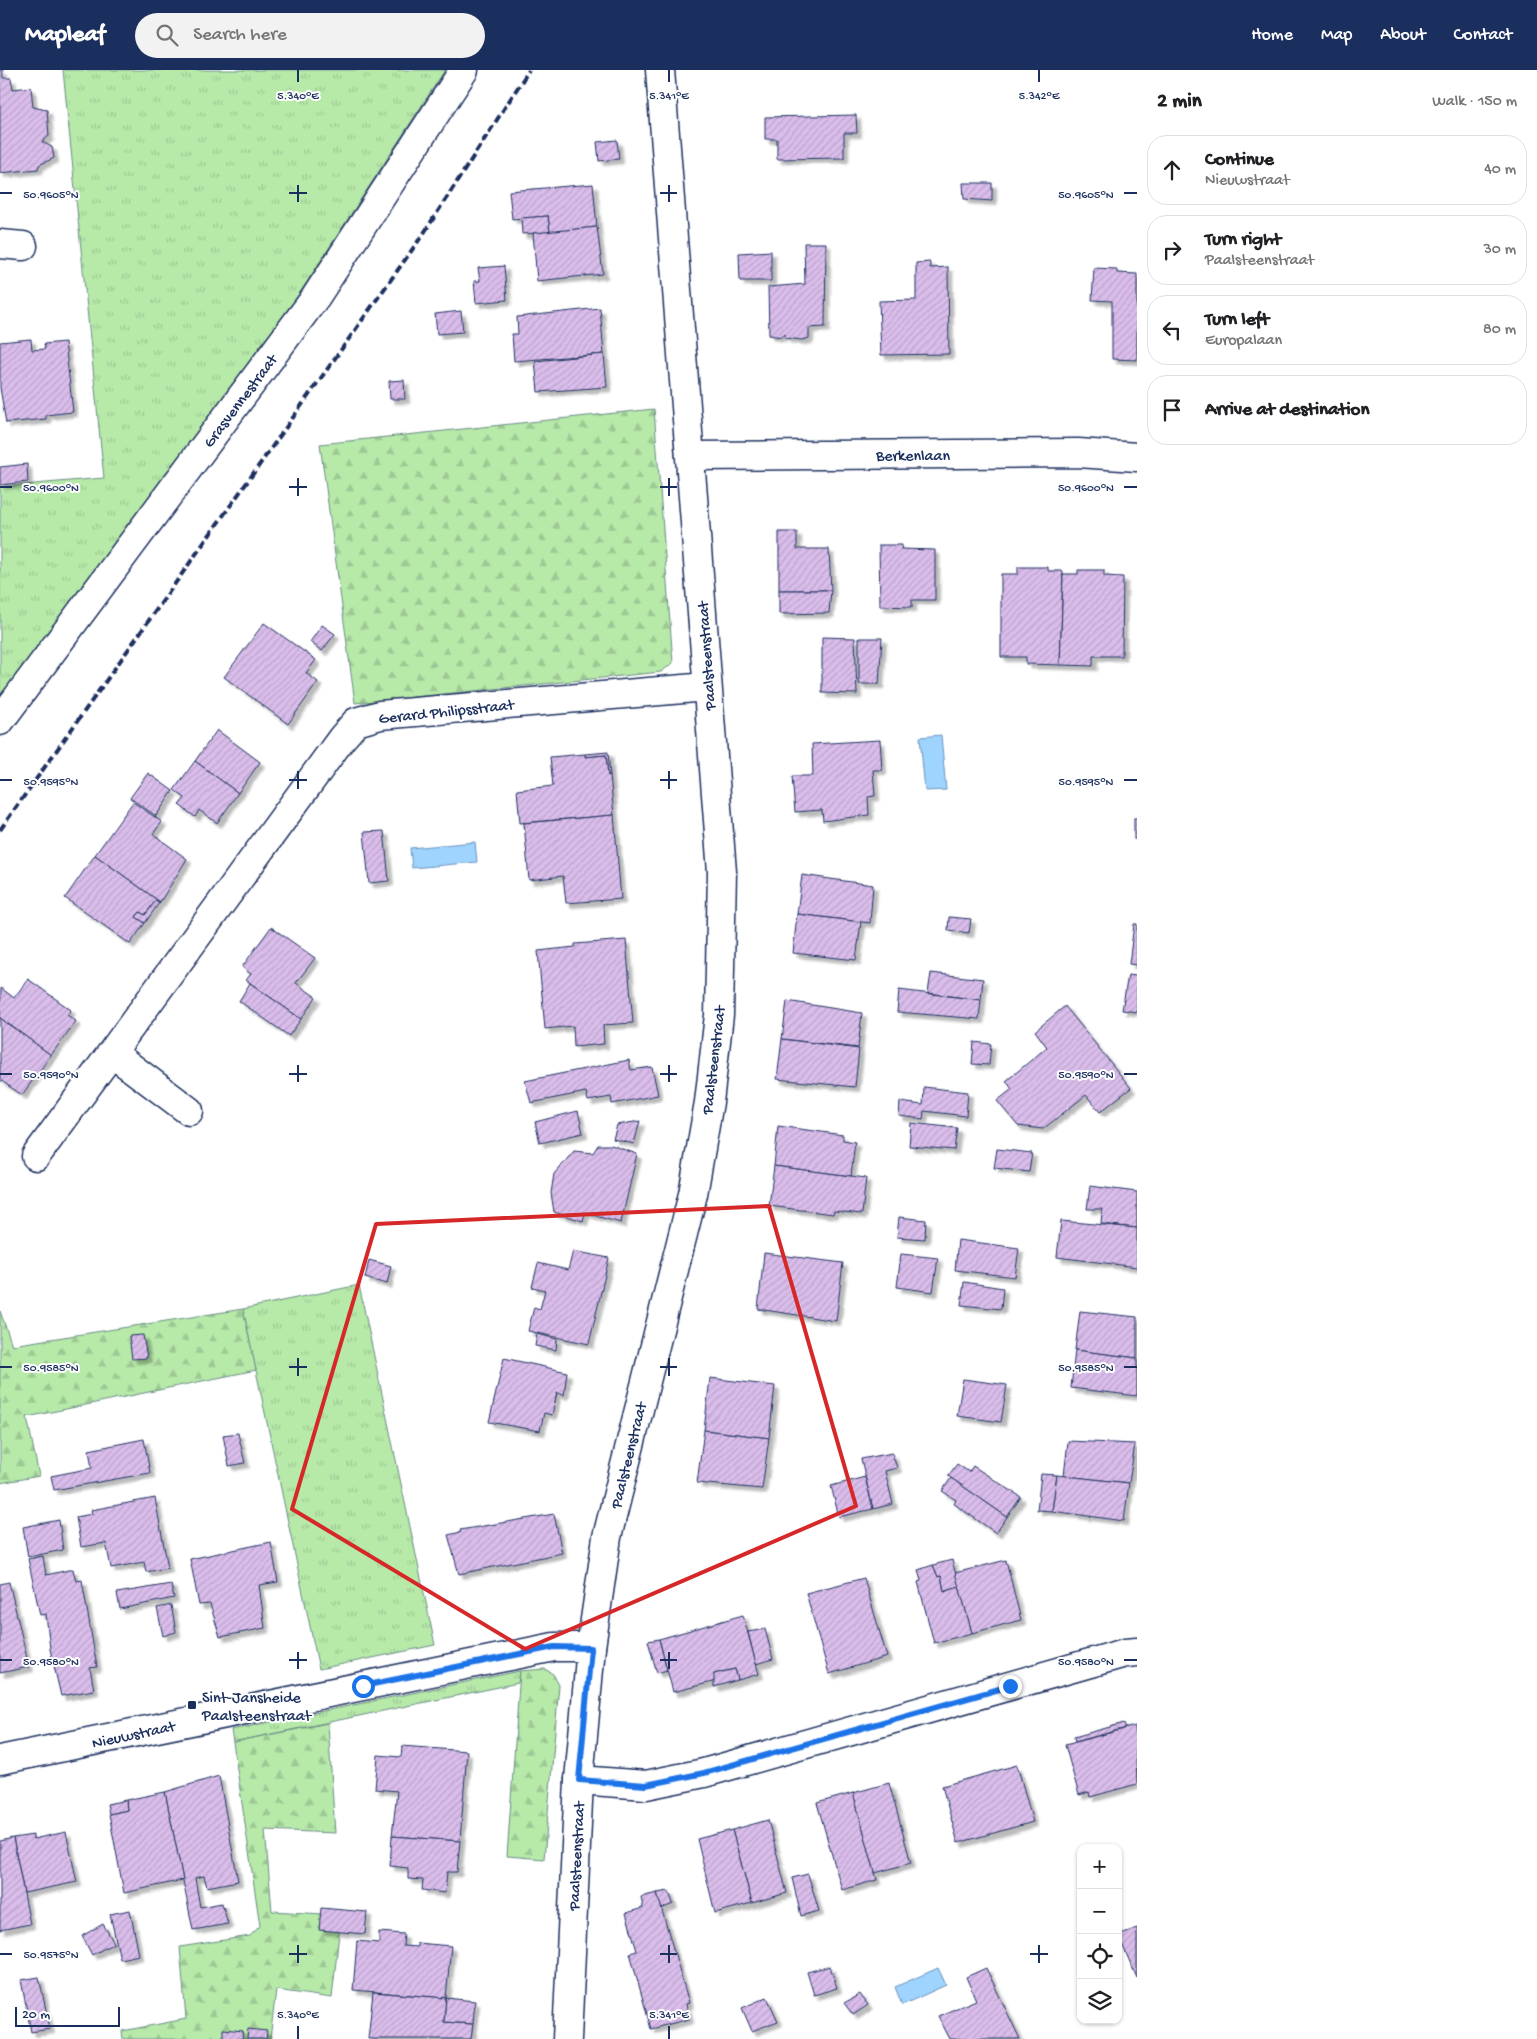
<!DOCTYPE html>
<meta charset="utf-8">
<style>
body{margin:0;font-family:"Gochi Hand",sans-serif;background:#f2f2f2;color:#202124}
.controls{position:absolute;right:15px;bottom:15px;display:grid;overflow:hidden;border-radius:10px;box-shadow:0 1px 4px #0004}
.controls button{width:45px;height:45px;display:grid;place-items:center;padding:0;border:0;border-bottom:1px solid #e0e0e0;background:#fff;color:#202124;font:25px sans-serif}
.scale{position:absolute;left:15px;bottom:12px;width:105px;box-sizing:border-box;padding-left:5px;border:2px solid #1b2f5e;border-top:0;font-size:14px;line-height:18px;white-space:nowrap;color:#1b2f5e;-webkit-text-stroke:4px #fff;paint-order:stroke}
.stop{position:absolute;width:15px;height:15px;margin:-11px;border:4px solid #1a73e8;border-radius:50%;background:#fff}
.stop.end{background:#1a73e8;border-color:#fff;box-shadow:0 1px 5px #0008}
.list{margin:0;padding:0;list-style:none}
h2{display:flex;justify-content:space-between;align-items:center;height:65px;margin:0;padding:0 20px;font-size:21px}
h2 small{font-size:16px;font-weight:400;color:#757577}
.list li{display:grid;grid-template-columns:32px 1fr auto;gap:15px;align-items:center;box-sizing:border-box;height:70px;margin:0 10px 10px;padding:0 10px;border:1px solid #e0e0e0;border-radius:20px}
.list b{display:block;font-size:19px;white-space:nowrap}
.list p{margin:0;font-size:16px;white-space:nowrap;color:#757577}
.list em{font-size:16px;font-style:normal;color:#757577}
.icon{flex:none;width:28px;height:28px;fill:none;stroke:currentColor;stroke-width:2;stroke-linecap:round;stroke-linejoin:round}
.map{position:relative;flex:none;width:1137px;height:1969px;overflow:hidden}
header{display:flex;align-items:center;gap:30px;box-sizing:border-box;height:70px;padding:0 25px;background:#1b2f5e;color:#fff}
header strong{font-size:24px}
nav{display:flex;gap:28px;margin-inline-start:auto;font-size:18px}
.search{width:350px;height:45px;background:#f2f2f2;display:flex;align-items:center;gap:12px;box-sizing:border-box;padding:0 18px;border-radius:28px;color:#757577;font-size:19px}
main{display:flex}
aside{flex:1;background:#fff}
.map>svg:first-child{display:block}
.grass{fill:url(#grass-tufts);stroke:#698c84}
.forest{fill:url(#forest-firs);stroke:#698c84}
.water{fill:#9ed4fd;stroke:#6a92bd}
.building{fill:url(#building-hatch);stroke:#1b2f5e;filter:url(#shadow)}
.lines{fill:none;stroke-linecap:round;stroke-linejoin:round}
.minor-casing{stroke:#1b2f5e;stroke-width:31}
.minor{stroke:#fff;stroke-width:28}
.rail{stroke:#1b2f5e;stroke-width:4;stroke-dasharray:8 4;stroke-linecap:butt}
.route{stroke:#1a73e8;stroke-width:6}
.marked{fill:none;stroke:#d62828;stroke-width:4;stroke-linejoin:round}
.ticks{fill:none;stroke:#1b2f5e;stroke-width:2}
.poi-dot{fill:#1b2f5e;stroke:#fff;stroke-width:2}
.labels{text-anchor:middle;stroke-width:4;stroke-linejoin:round;paint-order:stroke}
.street-label{font-size:16px;fill:#1b2f5e;stroke:#fff}
.poi-label{font-size:16px;fill:#1b2f5e;stroke:#fff;text-anchor:start}
.ticks-label{font-size:12px;text-anchor:middle;fill:#1b2f5e;stroke:#fff;stroke-width:4;stroke-linejoin:round;paint-order:stroke}
</style>
<header>
<strong>Mapleaf</strong>
<div class="search"><svg class="icon" aria-label="search" viewBox="0 0 24 24"><circle cx="10" cy="10" r="6"/><path d="M15 15l6 6"/></svg>Search here</div>
<nav><a>Home</a><a>Map</a><a>About</a><a>Contact</a></nav>
</header>
<main>
<div class="map">
<svg width="1137" height="1969" viewBox="0 0 1137 1969">
<defs>
<pattern id="grass-tufts" width="24" height="20" patternUnits="userSpaceOnUse" patternTransform="scale(1.25)"><rect width="24" height="20" fill="#b7e9a9"/><path d="M3 7l-1-3M5 7V3M7 7l1-3M15 17l-1-3M17 17v-4M19 17l1-3" fill="none" stroke="#9dc894"/></pattern>
<pattern id="forest-firs" width="22" height="20" patternUnits="userSpaceOnUse" patternTransform="scale(1.25)"><rect width="22" height="20" fill="#b7e9a9"/><path d="M5 1l3.5 6h-7zM16 11l3.5 6h-7z" fill="#9dc894"/></pattern>
<pattern id="building-hatch" width="6" height="6" patternUnits="userSpaceOnUse" patternTransform="scale(1.25)"><rect width="6" height="6" fill="#dabdea"/><path d="M-1 1l2-2M0 6l6-6M5 7l2-2" fill="none" stroke="#baa3cb"/></pattern>
<filter id="shadow"><feDropShadow dx="4.5" dy="4.5" stdDeviation="1" flood-color="#0004"/></filter>
</defs>
<rect width="100%" height="100%" fill="#fff"/>
<filter id="ink" filterUnits="userSpaceOnUse"><feTurbulence type="fractalNoise" baseFrequency=".02" numOctaves="2"/><feDisplacementMap in="SourceGraphic" scale="10" xChannelSelector="R" yChannelSelector="G"/><feConvolveMatrix kernelMatrix="1 2 1 2 8 2 1 2 1" color-interpolation-filters="sRGB"/></filter>
<g filter="url(#ink)">
<g class="grass">
<polygon points="63,0 445,0 260,284 0,631 0,417 104,408"/>
<polygon points="359,1215 435,1575 319,1599 243,1239"/>
<polygon points="520,1601 518,1613 233,1672 231,1660"/>
</g>
<g class="forest">
<polygon points="654,339 673,593 661,602 355,633 320,374"/>
<polygon points="243,1239 256,1300 27,1347 39,1406 0,1413 0,1241 12,1275"/>
<polygon points="545,1599 553,1604 559,1615 544,1789 507,1786 520,1601"/>
<polygon points="328,1653 335,1763 265,1760 272,1841 341,1845 332,1928 276,1920 270,1969 123,1969 122,1961 186,1949 180,1877 250,1866 260,1856 233,1672"/>
</g>
<g class="water">
<polygon points="941,665 946,720 925,721 920,667"/>
<polygon points="475,772 477,792 412,798 410,778"/>
<polygon points="938,1898 946,1915 902,1935 895,1917"/>
</g>
<g class="building">
<polygon points="0,0 3,0 3,8 11,8 13,19 31,17 33,37 47,40 49,66 42,72 52,77 54,88 39,95 38,99 0,103"/>
<polygon points="856,45 857,63 844,63 844,88 777,89 777,69 765,69 765,47"/>
<polygon points="617,70 619,89 599,91 597,72"/>
<polygon points="963,113 992,113 992,131 964,129"/>
<polygon points="593,114 597,157 550,162 548,146 512,149 509,121"/>
<polygon points="548,146 550,162 522,164 521,148"/>
<polygon points="597,157 603,204 537,211 533,163"/>
<polygon points="804,173 826,173 825,257 809,258 809,268 802,270 785,268 785,264 781,267 769,265 768,217 805,214"/>
<polygon points="771,181 771,211 740,211 739,183"/>
<polygon points="930,192 930,198 948,197 949,284 881,285 879,231 916,230 916,193"/>
<polygon points="504,196 507,230 476,233 474,211 480,211 478,198"/>
<polygon points="1094,198 1117,199 1117,203 1137,204 1137,290 1112,289 1112,231 1092,230"/>
<polygon points="600,238 604,284 514,291 512,264 518,264 517,247"/>
<polygon points="461,241 463,262 437,264 435,244"/>
<polygon points="31,269 32,280 45,279 44,274 65,272 73,342 46,345 46,349 6,353 0,318 0,272"/>
<polygon points="604,284 607,317 538,322 535,291"/>
<polygon points="404,310 405,329 390,329 389,311"/>
<polygon points="27,394 28,412 0,415 0,397"/>
<polygon points="779,462 797,462 797,479 829,479 831,520 779,520"/>
<polygon points="879,475 902,475 901,479 935,480 935,530 912,530 912,537 880,536"/>
<polygon points="1018,497 1048,497 1048,501 1063,501 1060,595 1026,594 1026,587 1001,587 1001,504 1018,504"/>
<polygon points="1078,500 1104,500 1104,506 1123,507 1122,586 1093,586 1093,596 1060,595 1063,504 1078,504"/>
<polygon points="779,520 831,520 829,543 779,544"/>
<polygon points="264,553 316,590 306,603 318,612 288,654 224,607"/>
<polygon points="322,555 335,564 322,581 310,572"/>
<polygon points="822,567 855,568 857,624 822,623"/>
<polygon points="859,568 882,568 879,614 859,614"/>
<polygon points="217,660 260,692 238,723 195,691"/>
<polygon points="880,670 882,700 873,700 875,726 868,727 869,745 823,751 822,740 795,742 792,706 813,706 812,674"/>
<polygon points="608,682 610,705 608,706 606,685 585,687 585,684"/>
<polygon points="585,684 585,687 606,685 608,706 610,705 614,745 520,753 517,720 553,716 550,687"/>
<polygon points="195,691 238,723 217,753 199,740 195,747 179,735 185,728 174,720"/>
<polygon points="148,703 173,721 156,746 130,728"/>
<polygon points="133,732 162,752 153,764 187,789 160,832 95,785"/>
<polygon points="614,745 621,829 566,833 563,806 529,810 524,753"/>
<rect x="1134" y="748" width="3" height="21"/>
<polygon points="384,761 389,811 369,813 364,762"/>
<polygon points="95,785 160,832 159,833 156,830 145,845 140,842 136,847 145,853 130,874 65,828"/>
<polygon points="802,805 873,815 870,853 797,844"/>
<polygon points="156,830 159,833 145,853 136,847 140,842 145,845"/>
<polygon points="797,844 861,852 856,890 793,883"/>
<polygon points="949,847 971,849 969,863 948,860"/>
<polygon points="1134,854 1137,854 1137,895 1129,894"/>
<polygon points="271,857 315,888 296,913 316,927 301,949 246,910 251,904 242,897"/>
<polygon points="626,870 633,953 603,955 604,974 574,977 573,956 545,959 538,881 575,877 575,874"/>
<polygon points="931,903 983,909 981,930 928,923"/>
<polygon points="1128,905 1137,906 1137,942 1122,940"/>
<polygon points="28,909 71,940 67,945 76,951 51,985 0,948 1,918 14,928"/>
<polygon points="250,913 301,949 289,966 239,931"/>
<polygon points="899,920 981,930 979,949 897,942"/>
<polygon points="787,931 862,943 858,978 782,969"/>
<polygon points="1065,936 1131,1018 1100,1042 1086,1025 1043,1059 1018,1056 997,1031 1012,1019 1006,1011 1047,977 1035,961"/>
<polygon points="0,948 51,985 22,1025 0,1010"/>
<polygon points="782,969 859,979 855,1017 777,1009"/>
<polygon points="974,972 991,974 989,995 972,994"/>
<polygon points="629,990 631,1000 652,997 658,1025 612,1034 611,1027 588,1031 586,1022 531,1033 525,1011"/>
<polygon points="924,1017 968,1022 966,1046 924,1041 923,1049 899,1046 900,1032 923,1035"/>
<polygon points="578,1041 583,1063 540,1073 535,1052"/>
<polygon points="640,1051 634,1074 613,1069 617,1055"/>
<polygon points="911,1053 957,1058 954,1080 909,1076"/>
<polygon points="778,1056 843,1065 843,1070 855,1072 851,1106 774,1096"/>
<polygon points="598,1075 611,1075 637,1084 621,1153 585,1143 583,1151 554,1142 551,1123 554,1104 574,1081 593,1083"/>
<polygon points="997,1079 1032,1083 1029,1102 994,1098"/>
<polygon points="774,1096 866,1108 862,1144 834,1141 833,1144 769,1136"/>
<polygon points="1090,1116 1137,1122 1137,1158 1101,1154 1102,1139 1087,1139"/>
<polygon points="899,1147 926,1150 925,1169 897,1167"/>
<polygon points="1061,1151 1137,1158 1137,1197 1057,1187"/>
<polygon points="958,1170 1019,1178 1015,1207 955,1200"/>
<polygon points="573,1181 609,1188 589,1274 528,1261 534,1237 540,1239 545,1220 532,1217 538,1193 568,1200"/>
<polygon points="764,1183 843,1193 836,1251 758,1239"/>
<polygon points="901,1184 938,1188 933,1222 897,1217"/>
<polygon points="369,1190 391,1196 387,1214 365,1208"/>
<polygon points="964,1212 1003,1218 1001,1239 961,1235"/>
<polygon points="1080,1241 1137,1247 1137,1288 1075,1280"/>
<polygon points="537,1264 557,1269 556,1280 535,1276"/>
<polygon points="143,1265 147,1288 132,1289 129,1266"/>
<polygon points="1075,1280 1137,1288 1137,1326 1071,1318"/>
<polygon points="504,1288 567,1302 564,1325 557,1323 552,1345 544,1343 540,1361 489,1352"/>
<polygon points="710,1308 775,1316 769,1368 704,1360"/>
<polygon points="963,1309 1007,1315 1001,1352 957,1346"/>
<polygon points="704,1360 769,1368 762,1419 697,1413"/>
<polygon points="238,1363 245,1393 229,1396 223,1365"/>
<polygon points="144,1369 150,1403 54,1420 51,1406 92,1398 89,1380"/>
<polygon points="1068,1371 1135,1374 1129,1413 1064,1406"/>
<polygon points="892,1383 897,1398 885,1401 893,1434 873,1439 861,1389"/>
<polygon points="957,1394 969,1402 973,1396 1021,1427 1007,1447 948,1406"/>
<polygon points="1041,1404 1057,1405 1052,1441 1037,1440"/>
<polygon points="1057,1405 1129,1413 1124,1451 1052,1441"/>
<polygon points="865,1407 873,1439 839,1447 831,1416"/>
<polygon points="951,1408 1007,1447 996,1463 954,1434 956,1430 942,1421"/>
<polygon points="155,1428 168,1498 146,1502 144,1492 111,1498 106,1473 81,1477 76,1447 92,1444 91,1440"/>
<polygon points="554,1444 562,1483 459,1504 448,1465 461,1462 460,1460"/>
<polygon points="59,1450 63,1480 28,1487 23,1457"/>
<polygon points="271,1472 278,1512 259,1515 265,1558 220,1567 210,1534 199,1535 190,1489"/>
<polygon points="43,1486 46,1505 73,1499 76,1511 82,1510 97,1597 90,1598 94,1620 61,1626 50,1579 46,1544 40,1545 28,1489"/>
<polygon points="952,1490 959,1516 944,1521 941,1506 938,1507 933,1495"/>
<polygon points="1006,1490 1021,1550 972,1563 955,1503"/>
<polygon points="933,1495 938,1507 941,1506 944,1521 959,1516 972,1563 934,1573 918,1512 921,1511 918,1500"/>
<polygon points="864,1508 887,1587 829,1604 806,1523"/>
<polygon points="9,1512 29,1597 0,1603 0,1514"/>
<polygon points="171,1514 174,1528 120,1539 117,1523"/>
<polygon points="171,1535 176,1562 163,1566 157,1538"/>
<polygon points="743,1545 759,1604 738,1610 735,1599 714,1604 716,1611 673,1622 659,1569"/>
<polygon points="765,1559 773,1589 756,1594 748,1562"/>
<polygon points="659,1569 667,1600 657,1603 648,1571"/>
<polygon points="735,1599 738,1610 714,1617 714,1604"/>
<polygon points="1124,1653 1126,1658 1075,1672 1074,1667"/>
<polygon points="1135,1656 1137,1714 1090,1727 1089,1722 1079,1725 1065,1675"/>
<polygon points="402,1676 467,1681 460,1771 392,1766 397,1721 375,1719 378,1685 401,1687"/>
<polygon points="1017,1695 1033,1752 958,1773 942,1716"/>
<polygon points="219,1706 238,1811 207,1817 204,1806 195,1808 200,1837 222,1833 228,1854 193,1860 165,1722"/>
<polygon points="889,1713 911,1793 875,1803 853,1723"/>
<polygon points="165,1722 183,1810 124,1823 109,1744 127,1740 126,1730"/>
<polygon points="853,1723 877,1810 842,1820 817,1733"/>
<polygon points="126,1730 127,1740 109,1744 107,1734"/>
<polygon points="768,1750 787,1823 752,1833 732,1760"/>
<polygon points="732,1760 752,1833 715,1843 697,1769"/>
<polygon points="66,1762 77,1812 24,1823 13,1768 33,1765 33,1769"/>
<polygon points="392,1766 460,1771 457,1802 447,1802 445,1823 422,1820 423,1810 408,1809 408,1798 390,1796"/>
<polygon points="13,1768 30,1854 0,1860 0,1771"/>
<polygon points="808,1804 819,1841 801,1846 792,1808"/>
<polygon points="669,1821 673,1834 661,1839 657,1823"/>
<polygon points="657,1823 689,1933 686,1934 689,1949 651,1959 630,1883 637,1881 626,1843 643,1838 641,1827"/>
<polygon points="321,1838 367,1842 365,1864 319,1860"/>
<polygon points="130,1840 139,1885 120,1889 110,1844"/>
<polygon points="103,1854 114,1873 92,1885 82,1866"/>
<polygon points="1137,1858 1137,1908 1118,1865"/>
<polygon points="379,1862 404,1864 403,1876 417,1877 417,1873 451,1876 446,1928 353,1920 357,1871 379,1873"/>
<polygon points="830,1896 837,1918 814,1925 807,1902"/>
<polygon points="986,1898 1020,1969 950,1969 938,1946 976,1930 966,1907"/>
<polygon points="39,1907 50,1959 31,1962 21,1910"/>
<polygon points="373,1922 446,1928 444,1952 473,1954 471,1969 368,1969"/>
<polygon points="860,1924 868,1935 853,1945 844,1933"/>
<polygon points="767,1927 778,1951 752,1961 742,1938"/>
<polygon points="446,1928 475,1931 473,1954 444,1952"/>
<polygon points="223,1959 243,1961 242,1969 223,1969"/>
<polygon points="248,1959 267,1961 266,1969 247,1969"/>
</g>
<g class="lines">
<g class="minor-casing">
<g id="minor">
<polyline points="0,174 23,176"/>
<polyline points="690,386 1078,383 1137,387"/>
<polyline points="0,651 315,228 464,0"/>
<polyline points="112,983 189,1041"/>
<polyline points="36,1086 342,668 356,652 380,645 707,617"/>
<polyline points="0,1690 554,1577 591,1577"/>
<polyline points="579,1710 646,1715 704,1703 1125,1583 1137,1582"/>
<polyline points="567,1969 579,1710 591,1577 607,1467 693,1124 709,1032 719,945 722,802 660,0"/>
</g>
</g>
<use href="#minor" class="minor"/>
<polyline class="rail" points="0,760 424,163 529,0"/>
</g>
</g>
<g class="lines" filter="url(#ink)">
<polyline class="route" points="363,1616 554,1577 591,1578 579,1710 646,1715 704,1703 1010,1616"/>
</g>
<path class="marked" d="M 769,1136 L 856,1436 L 525,1579 L 292,1439 L 376,1154 Z"/>
<path class="ticks" d="M 298,0 L 298,12M 669,0 L 669,12M 1039,0 L 1039,12M 298,115 L 298,132M 669,115 L 669,132M 0,123 L 12,123M 289,123 L 307,123M 660,123 L 677,123M 1124,123 L 1137,123M 298,408 L 298,426M 669,408 L 669,426M 0,417 L 12,417M 289,417 L 307,417M 660,417 L 677,417M 1124,417 L 1137,417M 298,701 L 298,719M 669,701 L 669,719M 0,710 L 12,710M 289,710 L 307,710M 660,710 L 677,710M 1124,710 L 1137,710M 298,995 L 298,1012M 669,995 L 669,1012M 0,1004 L 12,1004M 289,1004 L 307,1004M 660,1004 L 677,1004M 1124,1004 L 1137,1004M 298,1288 L 298,1306M 669,1288 L 669,1306M 0,1297 L 12,1297M 289,1297 L 307,1297M 660,1297 L 677,1297M 1124,1297 L 1137,1297M 298,1582 L 298,1599M 669,1582 L 669,1599M 0,1590 L 12,1590M 289,1590 L 307,1590M 660,1590 L 677,1590M 1124,1590 L 1137,1590M 298,1875 L 298,1893M 669,1875 L 669,1893M 1039,1875 L 1039,1893M 0,1884 L 12,1884M 289,1884 L 307,1884M 660,1884 L 677,1884M 1030,1884 L 1048,1884M 298,1956 L 298,1969M 669,1956 L 669,1969"/>
<rect class="poi-dot" x="187" y="1630" width="10" height="10" rx="2.5"/>
<g class="labels">
<g class="street-label">
<text transform="translate(239 330) rotate(-53)" y="6">Grasvennestraat</text>
<text x="913" y="390">Berkenlaan</text>
<text transform="translate(705 586) rotate(-94)" y="6">Paalsteenstraat</text>
<text transform="translate(446 640) rotate(-6)" y="6">Gerard Philipsstraat</text>
<text transform="translate(712 990) rotate(-83)" y="6">Paalsteenstraat</text>
<text transform="translate(627 1385) rotate(-76)" y="6">Paalsteenstraat</text>
<text transform="translate(133 1663) rotate(-12)" y="6">Nieuwstraat</text>
<text transform="translate(575 1786) rotate(-87)" y="6">Paalsteenstraat</text>
</g>
<g class="poi-label">
<text x="202" y="1632">Sint-Jansheide<tspan x="202" dy="18">Paalsteenstraat</tspan></text>
</g>
</g>
<g class="ticks-label">
<text x="298" y="29">5.340°E</text>
<text x="669" y="29">5.341°E</text>
<text x="1039" y="29">5.342°E</text>
<text x="51" y="128">50.9605°N</text>
<text x="1086" y="128">50.9605°N</text>
<text x="51" y="421">50.9600°N</text>
<text x="1086" y="421">50.9600°N</text>
<text x="51" y="715">50.9595°N</text>
<text x="1086" y="715">50.9595°N</text>
<text x="51" y="1008">50.9590°N</text>
<text x="1086" y="1008">50.9590°N</text>
<text x="51" y="1301">50.9585°N</text>
<text x="1086" y="1301">50.9585°N</text>
<text x="51" y="1595">50.9580°N</text>
<text x="1086" y="1595">50.9580°N</text>
<text x="51" y="1888">50.9575°N</text>
<text x="298" y="1948">5.340°E</text>
<text x="669" y="1948">5.341°E</text>
</g>
</svg>
<div class="controls">
<button>+</button>
<button>−</button>
<button><svg class="icon" aria-label="locate" viewBox="0 0 24 24"><circle cx="12" cy="12" r="6"/><path d="M12 2v4M12 18v4M2 12h4M18 12h4"/></svg></button>
<button><svg class="icon" aria-label="layers" viewBox="0 0 24 24"><path d="M12 4l9 5-9 5-9-5zM3 14l9 5 9-5"/></svg></button>
</div>
<div class="scale">20 m</div>
<div class="stop" style="left:363px;top:1616px"></div>
<div class="stop end" style="left:1010px;top:1616px"></div>
</div>
<aside>
<h2>2 min<small>Walk · 150 m</small></h2>
<ul class="list">
<li><svg class="icon" aria-label="ahead" viewBox="0 0 24 24"><path d="M12 20V5M6 11l6-6 6 6"/></svg><div><b>Continue</b><p>Nieuwstraat</p></div><em>40 m</em></li>
<li><svg class="icon" aria-label="right" viewBox="0 0 24 24"><path d="M7 20v-9h11M14 6l5 5-5 5"/></svg><div><b>Turn right</b><p>Paalsteenstraat</p></div><em>30 m</em></li>
<li><svg class="icon" aria-label="left" viewBox="0 0 24 24"><path d="M17 20v-9H6M10 6l-5 5 5 5"/></svg><div><b>Turn left</b><p>Europalaan</p></div><em>80 m</em></li>
<li><svg class="icon" aria-label="arrive" viewBox="0 0 24 24"><path d="M6 21V4h12l-3 4 3 4H6"/></svg><div><b>Arrive at destination</b></div></li>
</ul>
</aside>
</main>
